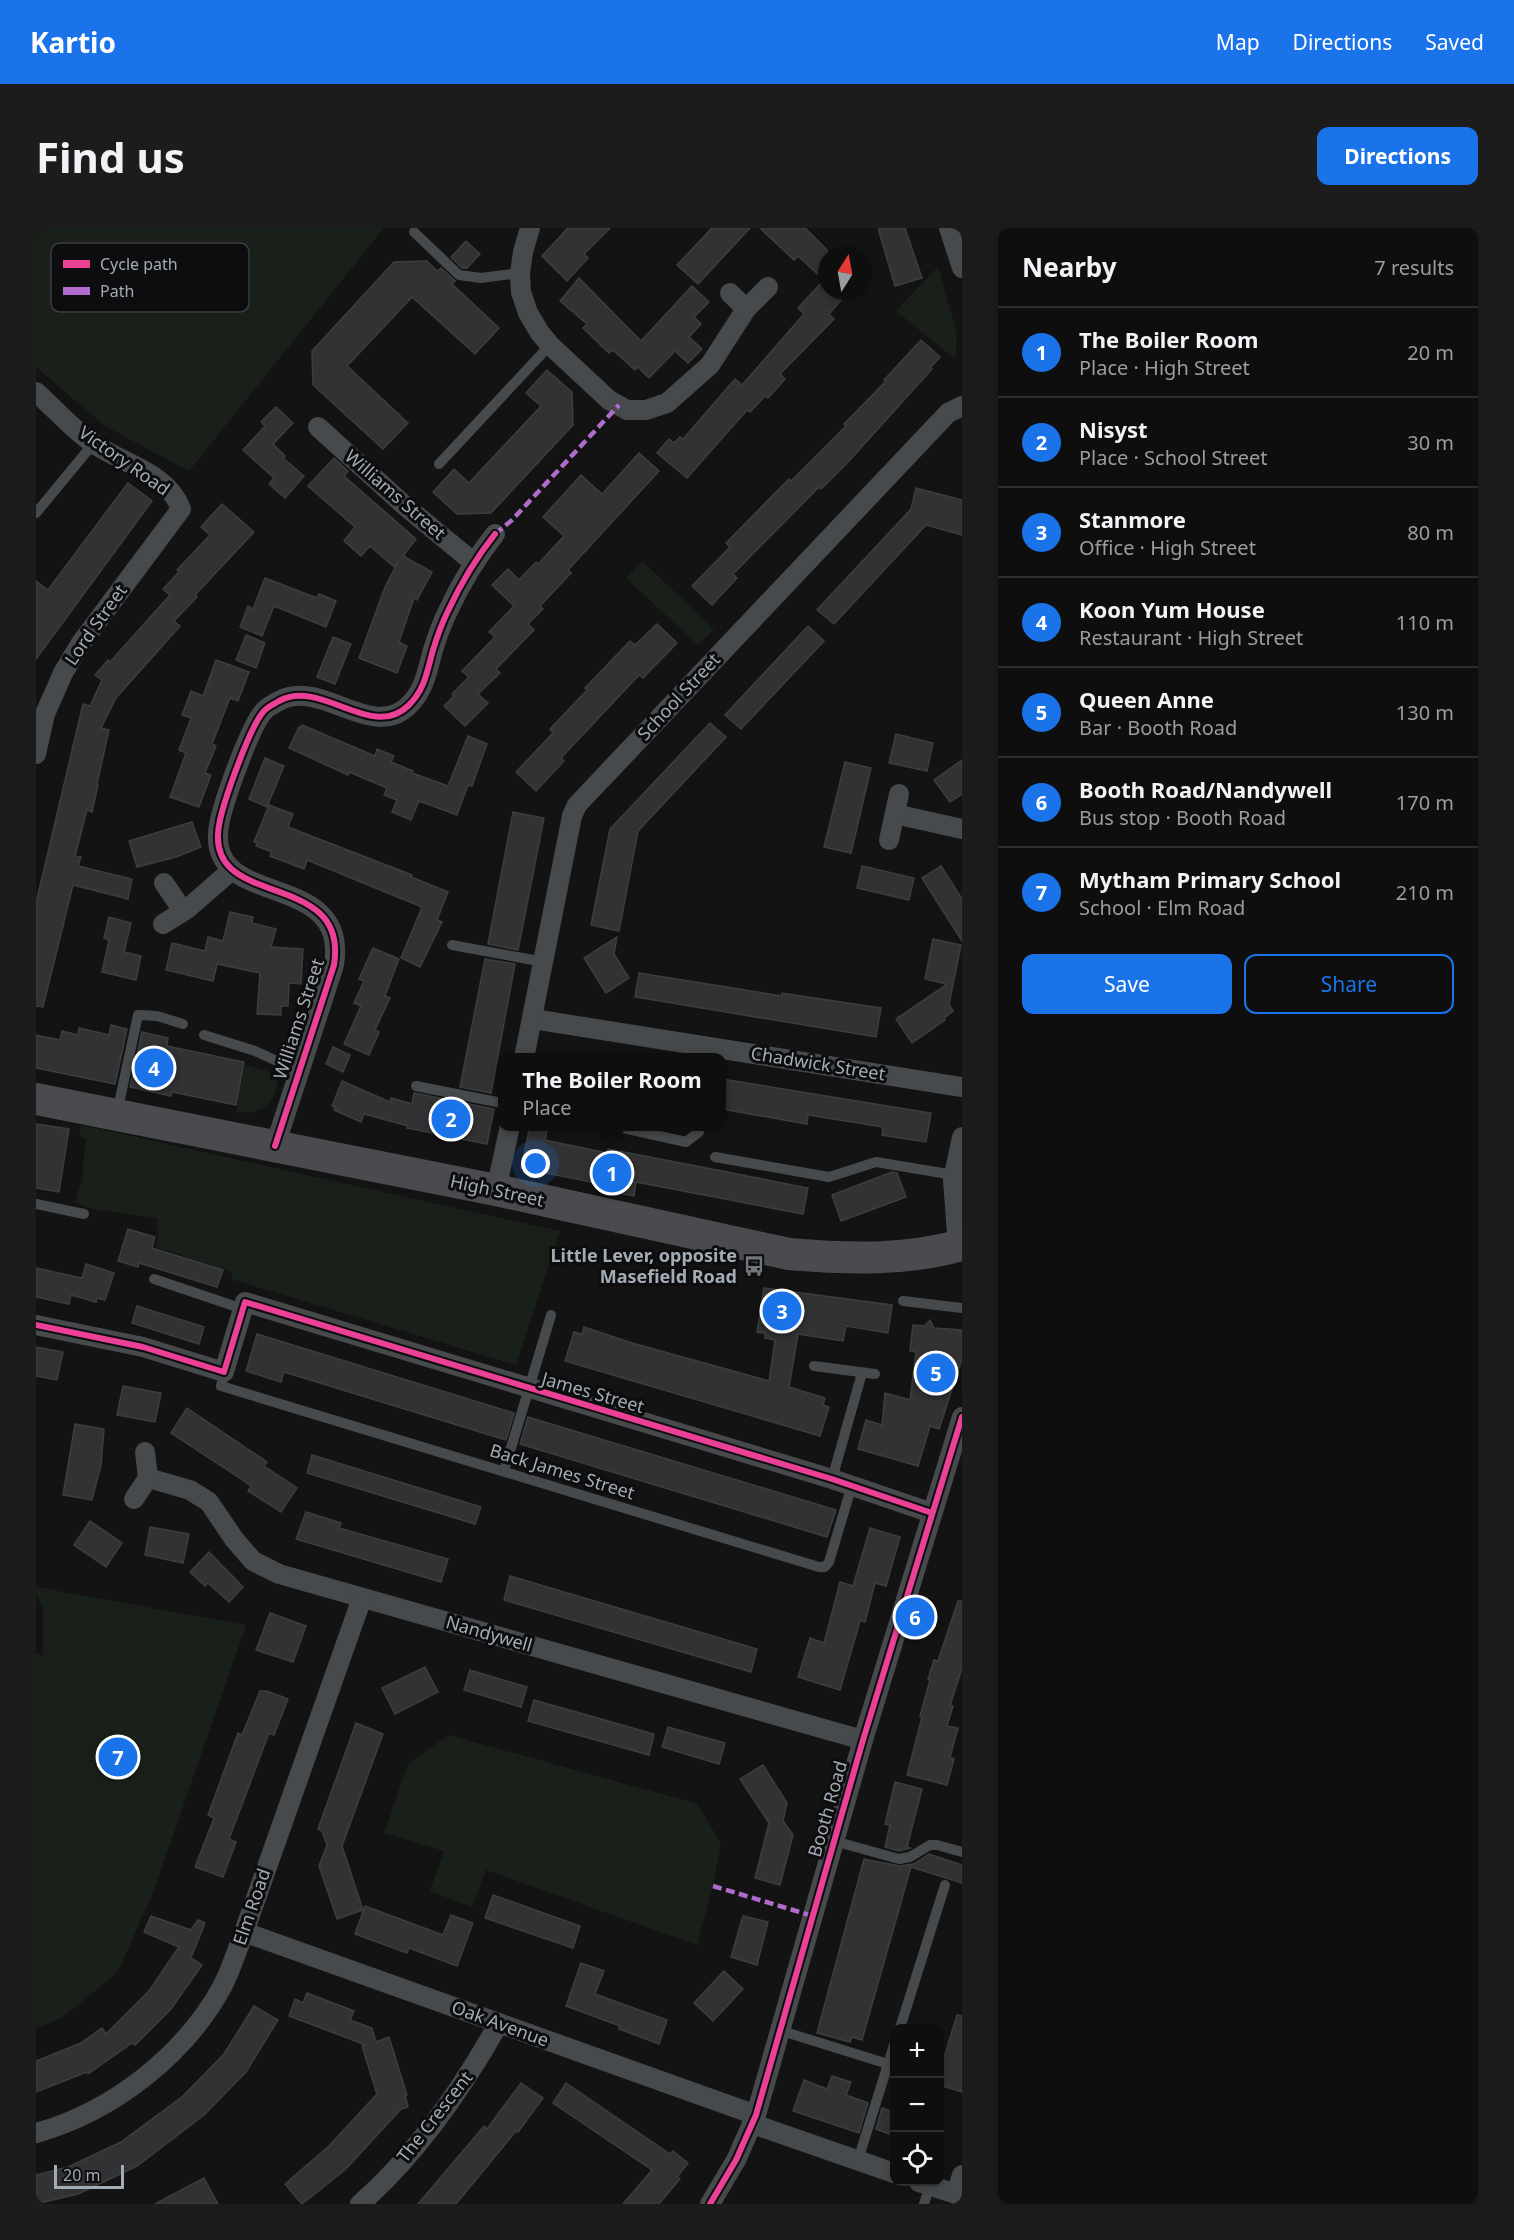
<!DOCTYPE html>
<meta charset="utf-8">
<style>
body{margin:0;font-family:"Noto Sans",sans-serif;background:#1c1c1c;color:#f1f3f6}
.controls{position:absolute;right:18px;bottom:18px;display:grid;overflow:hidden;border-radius:12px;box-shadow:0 3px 9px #0003}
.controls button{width:54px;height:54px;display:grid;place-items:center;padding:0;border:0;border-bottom:2px solid #2e2e2e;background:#0e0e0e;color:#f1f3f6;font:30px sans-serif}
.compass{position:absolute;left:782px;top:18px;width:54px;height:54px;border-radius:50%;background:#0e0e0e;box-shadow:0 3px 9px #0003;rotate:11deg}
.scale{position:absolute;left:18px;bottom:15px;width:70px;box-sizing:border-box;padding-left:6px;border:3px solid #a3acb5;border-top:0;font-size:16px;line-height:21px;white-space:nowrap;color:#a3acb5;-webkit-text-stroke:4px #0d0d0f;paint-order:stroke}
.you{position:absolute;left:500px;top:936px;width:21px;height:21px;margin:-15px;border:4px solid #fff;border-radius:50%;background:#1a73e8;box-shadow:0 0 0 9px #1a73e833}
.badge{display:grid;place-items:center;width:39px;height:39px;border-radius:50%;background:#1a73e8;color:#fff;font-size:20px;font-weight:700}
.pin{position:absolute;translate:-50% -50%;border:3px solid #fff;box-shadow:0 2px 6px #0006}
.popup{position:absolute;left:462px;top:825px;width:228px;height:78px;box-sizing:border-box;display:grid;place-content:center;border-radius:12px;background:#0e0e0e;filter:drop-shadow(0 2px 4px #0005);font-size:20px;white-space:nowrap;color:#9b9c9e}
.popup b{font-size:22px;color:#f1f3f6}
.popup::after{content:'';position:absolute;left:50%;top:100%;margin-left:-12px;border:12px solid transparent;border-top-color:#0e0e0e}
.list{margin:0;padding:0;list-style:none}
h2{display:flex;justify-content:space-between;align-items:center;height:78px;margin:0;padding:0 24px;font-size:26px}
h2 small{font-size:20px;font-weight:400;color:#9b9c9e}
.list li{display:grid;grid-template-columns:39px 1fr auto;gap:18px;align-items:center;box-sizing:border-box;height:90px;padding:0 24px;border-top:2px solid #2e2e2e}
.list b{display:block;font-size:22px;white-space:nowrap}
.list p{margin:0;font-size:20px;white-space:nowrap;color:#9b9c9e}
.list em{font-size:20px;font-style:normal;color:#9b9c9e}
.actions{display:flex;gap:12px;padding:18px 24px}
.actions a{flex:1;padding:14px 0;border:2px solid #1a73e8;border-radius:12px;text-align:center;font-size:21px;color:#1a73e8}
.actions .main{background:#1a73e8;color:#fff}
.icon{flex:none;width:33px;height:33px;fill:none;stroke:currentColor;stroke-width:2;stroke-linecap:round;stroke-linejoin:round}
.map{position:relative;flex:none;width:926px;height:1976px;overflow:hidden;border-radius:12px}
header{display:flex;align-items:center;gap:36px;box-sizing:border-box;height:84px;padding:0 30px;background:#1a73e8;color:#fff}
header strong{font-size:28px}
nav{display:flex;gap:33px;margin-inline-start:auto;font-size:21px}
.intro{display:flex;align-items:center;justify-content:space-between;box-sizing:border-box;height:144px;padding:0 36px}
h1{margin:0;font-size:42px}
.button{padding:15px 27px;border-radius:12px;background:#1a73e8;color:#fff;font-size:21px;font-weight:700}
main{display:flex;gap:36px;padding:0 36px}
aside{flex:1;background:#0e0e0e;border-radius:12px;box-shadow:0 3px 9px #0003}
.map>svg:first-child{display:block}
.green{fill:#192019}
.building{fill:#323234;stroke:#3b3e3f;stroke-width:1.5}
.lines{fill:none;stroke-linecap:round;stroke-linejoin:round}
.service{stroke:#474a4c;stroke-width:10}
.minor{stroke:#474a4c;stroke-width:20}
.primary{stroke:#494b4e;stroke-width:32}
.quiet{stroke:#b06ccc;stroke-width:4.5;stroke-dasharray:9 4.5;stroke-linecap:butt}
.cycleway-casing{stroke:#0d0d0f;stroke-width:10}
.cycleway{stroke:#ea4096;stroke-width:6}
.labels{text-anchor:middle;stroke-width:6;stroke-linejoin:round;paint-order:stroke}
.street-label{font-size:18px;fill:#a3acb5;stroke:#0d0d0f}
.poi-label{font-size:18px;font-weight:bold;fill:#a3acb5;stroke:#0d0d0f;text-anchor:end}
.key{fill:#0d0d0f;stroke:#3a3d41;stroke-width:1.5}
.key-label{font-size:16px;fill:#a3acb5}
</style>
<header>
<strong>Kartio</strong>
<nav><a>Map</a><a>Directions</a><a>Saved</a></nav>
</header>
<div class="intro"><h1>Find us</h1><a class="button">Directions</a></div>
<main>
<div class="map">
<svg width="926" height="1976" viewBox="0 0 926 1976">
<rect width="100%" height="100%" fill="#131313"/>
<g class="green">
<polygon points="0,0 348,0 153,243 69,198 0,139"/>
<polygon points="902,39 921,106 919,131 860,83"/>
<polygon points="606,333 678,401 662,417 590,350"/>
<path d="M 209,837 L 231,843 L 241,852 C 241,876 223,888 200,884 Z"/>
<polygon points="45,897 524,1003 480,1137 195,1051 196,1044 120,1019 122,1009 121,990 56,981 39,974 46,950 50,912 43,907"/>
<polygon points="0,1359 210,1397 118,1662 82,1744 24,1791 0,1800 0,1426 7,1427 7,1381 0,1365"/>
<polygon points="413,1507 662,1576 685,1616 677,1658 661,1717 450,1642 436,1679 394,1663 408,1623 348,1605 372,1536"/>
</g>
<g class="building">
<polygon points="532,0 574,0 548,26 552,30 531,53 506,28"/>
<polygon points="676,0 714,0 662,56 641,37"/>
<polygon points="724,0 769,0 791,22 791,63 813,63 793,86 798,91 744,146 749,151 732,170 729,168 714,184 711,182 651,250 621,225 633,211 638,215 644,209 647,211 699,151 706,157 768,86 762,80 788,52 762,28 758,32"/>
<polygon points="842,0 869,0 886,50 859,58"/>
<polygon points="430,13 444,26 431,40 426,40 415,29"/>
<polygon points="391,33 401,43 405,40 419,53 416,56 463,100 439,126 376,69 311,138 372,195 347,221 277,157 276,123 358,34"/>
<polygon points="543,50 605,113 656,58 673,74 658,89 665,96 653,109 666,121 652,135 639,123 613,150 602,139 599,142 577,122 573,125 547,100 551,96 524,73"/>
<polygon points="885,112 904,129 895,139 896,141 814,232 785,261 783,259 697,346 701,350 676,377 656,358 694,319 690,315 753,251 755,253 810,198 808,196 850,153 848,152"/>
<polygon points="511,142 536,164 537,197 455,285 421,286 397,264 418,241 433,255 505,178 490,165"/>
<polygon points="240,179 257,195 237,216 249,228 247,230 268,248 249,270 233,256 238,250 207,222 229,198 225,194"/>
<polygon points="603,225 623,243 532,342 535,345 504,378 507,381 492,396 498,402 460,441 464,445 442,466 452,475 429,498 408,478 418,468 416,466 433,449 426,443 459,409 453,404 478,378 456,357 472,341 483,352 500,334 502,336 528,308 507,289 545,247 566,266"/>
<polygon points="298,230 312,243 308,248 380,311 367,328 396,344 381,372 378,370 363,414 371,418 361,445 323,430 349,359 363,332 358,339 334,318 325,328 308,313 319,299 272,258"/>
<polygon points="92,255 116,273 0,431 0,353 12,362"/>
<polygon points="880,260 926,272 926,307 890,297 798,396 781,382 875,281"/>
<polygon points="186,276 218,304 159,367 161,369 138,393 144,398 80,470 65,500 73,502 61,556 62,557 56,584 51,582 39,628 45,629 42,638 96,651 92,671 37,657 7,779 0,778 0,675 47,476 54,478 66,452 59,447 72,432 74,434 134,367 127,361 143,344 141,342 174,307 165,299"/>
<polygon points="229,350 281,370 283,366 300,373 290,399 238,378 226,408 204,399 212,378 217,381"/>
<polygon points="621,396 641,415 607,450 603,447 525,530 528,533 500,563 480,544 517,505 514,501 551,462 549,460 594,413 599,417"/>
<polygon points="772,398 788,413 705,501 689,487"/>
<polygon points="210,407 229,415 220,440 200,432"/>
<polygon points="297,409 315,416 299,456 281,449"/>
<polygon points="180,432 213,444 202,473 194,470 176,516 180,518 169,545 175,547 163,579 134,569 150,525 143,522 155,490 146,487 155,463 167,468"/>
<polygon points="674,495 690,509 602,603 583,703 555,697 574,601"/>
<polygon points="266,497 339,528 341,521 358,528 355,534 377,543 376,545 412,558 432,508 451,516 436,558 432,557 421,587 383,573 375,592 356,584 361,572 348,567 351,560 313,544 312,547 253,520 263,499 265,500"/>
<polygon points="860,506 897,515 891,543 853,535"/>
<polygon points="229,530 248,538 231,579 213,571"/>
<polygon points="926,532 926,566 914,574 898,552"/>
<polygon points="809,534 835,540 815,625 788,619"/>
<polygon points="233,577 257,586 252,599 376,647 375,649 412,664 401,692 406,694 384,739 365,730 386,679 271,632 268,641 234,628 236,624 220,618 222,615 218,614"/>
<polygon points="477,584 508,590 482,722 452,716"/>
<polygon points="156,594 165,619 140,629 101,639 93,613"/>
<polygon points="826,638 878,650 873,672 821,660"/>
<polygon points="905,638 926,671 926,713 886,650"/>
<polygon points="194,684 217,689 216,695 240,701 235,719 267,721 265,756 253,755 252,778 245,778 245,787 221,786 224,745 181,736 177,753 130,742 136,715 169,723 172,709 187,713"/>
<polygon points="73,689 95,695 88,724 105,728 100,752 66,744 73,712 68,710"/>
<polygon points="581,709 578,726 593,750 570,765 548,730"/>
<polygon points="897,711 925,717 913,776 917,783 908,790 909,792 876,815 860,791 911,756 889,751"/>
<polygon points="337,720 363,731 349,768 354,770 339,802 343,804 333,827 308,816 325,778 318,775 328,753 323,751"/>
<polygon points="449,731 479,736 455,865 424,859"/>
<polygon points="603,745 746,768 746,765 845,780 840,809 599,769"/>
<polygon points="75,797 91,801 79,856 0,840 0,807 24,812 26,803 42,807 43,800 73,807"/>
<polygon points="106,804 132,810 131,818 208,834 200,877 136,864 135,868 94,859"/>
<polygon points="297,819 314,827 307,844 290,836"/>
<polygon points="686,851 895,885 890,914 846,907 847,899 772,887 771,896 686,881"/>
<polygon points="306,853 354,874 355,870 376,876 378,865 458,881 451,916 371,900 372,898 328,886 325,894 298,882 299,879 296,878"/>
<polygon points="0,896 33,901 23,964 0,960"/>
<polygon points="494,898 512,898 509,912 571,925 572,921 614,929 772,960 767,986 600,954 598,968 564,962 565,956 485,940"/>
<polygon points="856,944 861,945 870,969 805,993 796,967"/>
<polygon points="92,1001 119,1009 116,1020 187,1042 181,1059 103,1035 102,1039 82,1033"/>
<polygon points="50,1036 78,1045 69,1072 61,1070 60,1074 35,1067 33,1076 0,1069 0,1040 46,1050"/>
<polygon points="728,1060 856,1077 852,1105 810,1098 807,1113 762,1106 753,1159 789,1170 787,1177 793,1179 784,1208 529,1133 538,1104 546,1106 548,1099 596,1115 733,1153 739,1112 729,1110 729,1105 721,1104"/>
<polygon points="101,1078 168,1099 163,1116 96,1095"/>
<polygon points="894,1092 898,1100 926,1102 926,1131 903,1201 894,1198 882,1238 822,1221 830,1192 846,1197 849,1165 874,1172 880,1124 874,1123 877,1097 889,1098"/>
<polygon points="221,1106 478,1185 470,1212 248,1144 245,1154 210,1143"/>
<polygon points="0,1119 27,1124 21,1152 0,1148"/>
<polygon points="87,1158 125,1165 119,1194 81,1187"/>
<polygon points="151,1180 231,1234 228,1238 261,1260 245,1284 212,1263 215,1258 199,1247 135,1205"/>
<polygon points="492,1189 800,1282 791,1309 484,1216"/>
<polygon points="39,1196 68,1201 65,1237 56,1272 27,1267"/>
<polygon points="276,1227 445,1279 439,1296 271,1245"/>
<polygon points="270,1284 305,1295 303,1300 412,1331 405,1354 260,1311"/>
<polygon points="54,1293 86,1315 70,1339 38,1317"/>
<polygon points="114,1299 153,1306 147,1335 109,1327"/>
<polygon points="834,1300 864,1309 850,1358 839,1355 829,1394 824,1393 804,1462 762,1449 774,1410 788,1415 804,1354 817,1358"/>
<polygon points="173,1324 207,1359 193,1374 172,1355 169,1358 154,1344"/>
<polygon points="474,1348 721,1421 715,1444 468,1372"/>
<polygon points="922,1373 926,1373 926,1440 914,1478 917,1478 911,1498 922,1500 914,1529 918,1531 911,1557 871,1547 886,1489 884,1488 894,1452 892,1451 898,1432 902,1433"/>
<polygon points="234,1385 270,1398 257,1434 220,1422"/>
<polygon points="389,1439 402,1464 359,1486 346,1460"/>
<polygon points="434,1442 491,1459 485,1479 428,1462"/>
<polygon points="224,1463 231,1463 252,1471 238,1507 233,1505 193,1611 200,1614 187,1649 159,1639 178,1590 172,1587 202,1505 206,1507"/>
<polygon points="498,1472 618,1506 613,1527 492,1493"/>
<polygon points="320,1495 347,1506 306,1618 327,1682 301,1691 283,1638 291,1617 286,1603 282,1601"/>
<polygon points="632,1499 689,1515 683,1536 626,1519"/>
<polygon points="727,1537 751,1575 747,1593 757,1607 744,1657 719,1650 733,1595 704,1551"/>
<polygon points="859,1554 886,1561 871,1619 874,1620 863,1623 849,1619 854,1597 849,1596"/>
<polygon points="893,1626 926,1637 926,1655 875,1639 826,1812 816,1809 814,1814 781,1805 828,1631 864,1638 878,1636"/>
<polygon points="457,1667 544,1698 537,1720 449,1690"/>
<polygon points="329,1678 407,1707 415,1687 437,1695 421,1738 373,1720 371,1725 319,1706"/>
<polygon points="115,1688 155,1702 162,1692 169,1695 155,1730 166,1737 135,1781 99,1817 96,1815 52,1846 51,1844 0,1864 0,1833 45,1815 66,1800 70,1806 113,1763 143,1719 108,1704"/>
<polygon points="707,1688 732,1694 721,1737 695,1729"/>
<polygon points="545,1735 568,1743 559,1766 631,1792 623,1816 583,1801 584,1798 530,1778"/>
<polygon points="688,1743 707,1761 677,1793 658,1775"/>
<polygon points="271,1765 318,1783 314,1792 336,1800 340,1814 353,1809 371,1867 369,1867 372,1879 365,1881 310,1941 266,1976 249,1956 293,1918 341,1866 326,1818 330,1817 253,1788 259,1771 267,1775"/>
<polygon points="218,1778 242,1792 210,1844 168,1887 101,1938 42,1966 0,1976 0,1947 32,1939 85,1914 147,1868 188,1826"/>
<polygon points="921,1787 926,1788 926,1864 903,1857 903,1846"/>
<polygon points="796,1848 815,1854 810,1867 832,1875 823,1905 757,1883 768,1852 791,1861"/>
<polygon points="485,1855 507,1870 482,1904 480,1903 420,1976 382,1976 448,1898 451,1901"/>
<polygon points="530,1855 634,1926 637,1923 652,1935 641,1949 644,1951 623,1976 587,1976 616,1942 517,1875"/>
<polygon points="846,1880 858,1884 858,1908 840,1901"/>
<polygon points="168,1950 182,1976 119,1976"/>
</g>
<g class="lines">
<g class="service">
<polyline points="378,4 423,47 445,50 484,45"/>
<polyline points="403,236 514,117"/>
<polyline points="0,285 57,216"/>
<polyline points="416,717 508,734"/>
<polyline points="168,807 219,823 263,843"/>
<polyline points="380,858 466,875"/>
<polyline points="81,885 102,787 121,788 147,796"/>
<polyline points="578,898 650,914 663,904"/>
<polyline points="679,929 793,949 840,934 918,947"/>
<polyline points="0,976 48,986"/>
<polyline points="118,1051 207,1081"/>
<polyline points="867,1073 926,1080"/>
<polyline points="778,1138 839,1146"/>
<polyline points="188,1144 185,1158 783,1339 789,1339 793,1334 816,1257"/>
<polyline points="468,1243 515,1087"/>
<polyline points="796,1251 826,1145"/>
<polyline points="798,1613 863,1631 874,1629 894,1617 901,1617 926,1624"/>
<polyline points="864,1800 909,1657"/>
<polyline points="746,1803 852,1836"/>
<polyline points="822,1932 858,1817"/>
<polyline points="888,1976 894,1957"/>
</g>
<g class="minor">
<polyline points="494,0 487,24 484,45 485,64 492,85 504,105 514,117 573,172 591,182 610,182 631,175 674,137 710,81 732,59"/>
<polyline points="913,0 926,40"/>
<polyline points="694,65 710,81"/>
<path d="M 0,164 C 19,181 37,202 58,216 C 88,236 132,245 145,281 L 45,415 L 27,445 L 9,486 L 0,526"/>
<polyline points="282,199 368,277 437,334"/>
<polyline points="859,586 926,601"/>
<polyline points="853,612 863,566"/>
<polyline points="128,655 147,683"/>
<polyline points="127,696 151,681 196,642"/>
<polyline points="497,791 926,859"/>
<polyline points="488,830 536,588 541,577 912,185 926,178"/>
<path d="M 239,918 L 298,737 C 314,637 162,686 184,592 C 189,570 214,498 228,483 C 231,479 238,476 243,473 C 285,450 335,513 372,478 C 389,462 391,443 397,422 C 401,409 406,395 412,383 C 425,355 440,330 459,306"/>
<polyline points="460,962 474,898"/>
<polyline points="922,1019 917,952 926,909"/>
<polyline points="0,1097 107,1119 188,1144 209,1074 796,1251 896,1285"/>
<polyline points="112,1250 154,1262 173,1274 198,1311 217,1333 243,1346 827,1512"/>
<polyline points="98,1271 112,1250 109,1224"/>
<polyline points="208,1704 720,1887"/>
<polyline points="717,1896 858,1945"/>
<path d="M 0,1905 C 76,1884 148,1828 186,1759 C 195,1742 201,1722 208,1704 L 326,1370"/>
<polyline points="883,1954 926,1968"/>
<polyline points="920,1966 926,1947"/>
<path d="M 324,1976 C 381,1926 426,1861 463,1795"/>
<polyline points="674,1976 700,1932 720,1887 827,1512 926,1189"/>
</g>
<path class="primary" d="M 0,871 L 460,962 L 753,1026 C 811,1031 870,1033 926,1017"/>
<g class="quiet">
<polyline points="459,306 476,292 583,177"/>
<polyline points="677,1658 777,1688"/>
</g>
<g class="cycleway-casing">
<g id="cycleway">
<path d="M 239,918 L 298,737 C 314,637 162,686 184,592 C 189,570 214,498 228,483 C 231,479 238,476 243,473 C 285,450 335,513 372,478 C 389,462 391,443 397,422 C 401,409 406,395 412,383 C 425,355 440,330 459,306"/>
<polyline points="0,1097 107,1119 188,1144 209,1074 796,1251 896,1285"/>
<polyline points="674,1976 700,1932 720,1887 827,1512 926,1189"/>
</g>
</g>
<use href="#cycleway" class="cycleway"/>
</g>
<defs>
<g id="bus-bare" transform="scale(1.62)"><path d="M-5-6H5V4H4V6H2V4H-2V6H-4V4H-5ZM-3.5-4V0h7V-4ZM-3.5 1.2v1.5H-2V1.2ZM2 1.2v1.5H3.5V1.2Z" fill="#71767c" stroke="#0d0d0f" stroke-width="2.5" paint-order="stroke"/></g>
</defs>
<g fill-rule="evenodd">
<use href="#bus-bare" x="718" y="1038"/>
</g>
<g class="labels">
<g class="street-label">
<text transform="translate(88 233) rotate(35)" y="6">Victory Road</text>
<text transform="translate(359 267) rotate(41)" y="6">Williams Street</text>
<text transform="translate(60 397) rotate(-55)" y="6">Lord Street</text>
<text transform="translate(643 469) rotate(-47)" y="6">School Street</text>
<text transform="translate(263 791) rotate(-72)" y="6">Williams Street</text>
<text transform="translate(782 836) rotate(9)" y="6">Chadwick Street</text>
<text transform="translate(461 963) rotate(12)" y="6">High Street</text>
<text transform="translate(557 1165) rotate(16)" y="6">James Street</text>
<text transform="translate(526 1244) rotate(17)" y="6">Back James Street</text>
<text transform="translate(453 1406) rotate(16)" y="6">Nandywell</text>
<text transform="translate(792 1581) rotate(-74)" y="6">Booth Road</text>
<text transform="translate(216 1679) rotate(-71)" y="6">Elm Road</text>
<text transform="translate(464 1796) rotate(20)" y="6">Oak Avenue</text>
<text transform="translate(399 1889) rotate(-52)" y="6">The Crescent</text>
</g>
<g class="poi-label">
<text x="701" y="1034">Little Lever, opposite<tspan x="701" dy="21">Masefield Road</tspan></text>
</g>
</g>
<rect x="15" y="15" width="198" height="69" rx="9" class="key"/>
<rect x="27" y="32" width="27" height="8" fill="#ea4096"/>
<rect x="27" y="59" width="27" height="8" fill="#b06ccc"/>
<g class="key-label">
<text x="64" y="42">Cycle path</text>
<text x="64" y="69">Path</text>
</g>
</svg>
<div class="controls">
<button>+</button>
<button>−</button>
<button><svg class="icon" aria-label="locate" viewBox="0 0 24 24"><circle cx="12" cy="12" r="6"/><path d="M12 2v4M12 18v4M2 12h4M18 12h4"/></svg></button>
</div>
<svg class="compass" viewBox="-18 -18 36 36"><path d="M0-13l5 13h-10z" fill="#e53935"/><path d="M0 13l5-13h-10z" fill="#9b9c9e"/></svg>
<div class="scale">20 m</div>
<div class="you"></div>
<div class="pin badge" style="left:576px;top:945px">1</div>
<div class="popup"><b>The Boiler Room</b>Place</div>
<div class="pin badge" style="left:415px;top:891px">2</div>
<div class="pin badge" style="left:746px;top:1083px">3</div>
<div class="pin badge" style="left:118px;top:840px">4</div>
<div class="pin badge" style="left:900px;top:1145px">5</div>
<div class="pin badge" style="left:879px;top:1389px">6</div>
<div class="pin badge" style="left:82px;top:1529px">7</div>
</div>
<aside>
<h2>Nearby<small>7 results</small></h2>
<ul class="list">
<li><span class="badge">1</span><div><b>The Boiler Room</b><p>Place · High Street</p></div><em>20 m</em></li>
<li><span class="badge">2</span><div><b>Nisyst</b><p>Place · School Street</p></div><em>30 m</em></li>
<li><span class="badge">3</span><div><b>Stanmore</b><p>Office · High Street</p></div><em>80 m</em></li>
<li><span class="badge">4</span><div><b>Koon Yum House</b><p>Restaurant · High Street</p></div><em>110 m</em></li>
<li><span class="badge">5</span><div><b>Queen Anne</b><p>Bar · Booth Road</p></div><em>130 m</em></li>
<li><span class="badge">6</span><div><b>Booth Road/Nandywell</b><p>Bus stop · Booth Road</p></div><em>170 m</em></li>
<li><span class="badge">7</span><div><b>Mytham Primary School</b><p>School · Elm Road</p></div><em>210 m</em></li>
</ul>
<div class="actions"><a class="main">Save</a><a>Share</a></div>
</aside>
</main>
